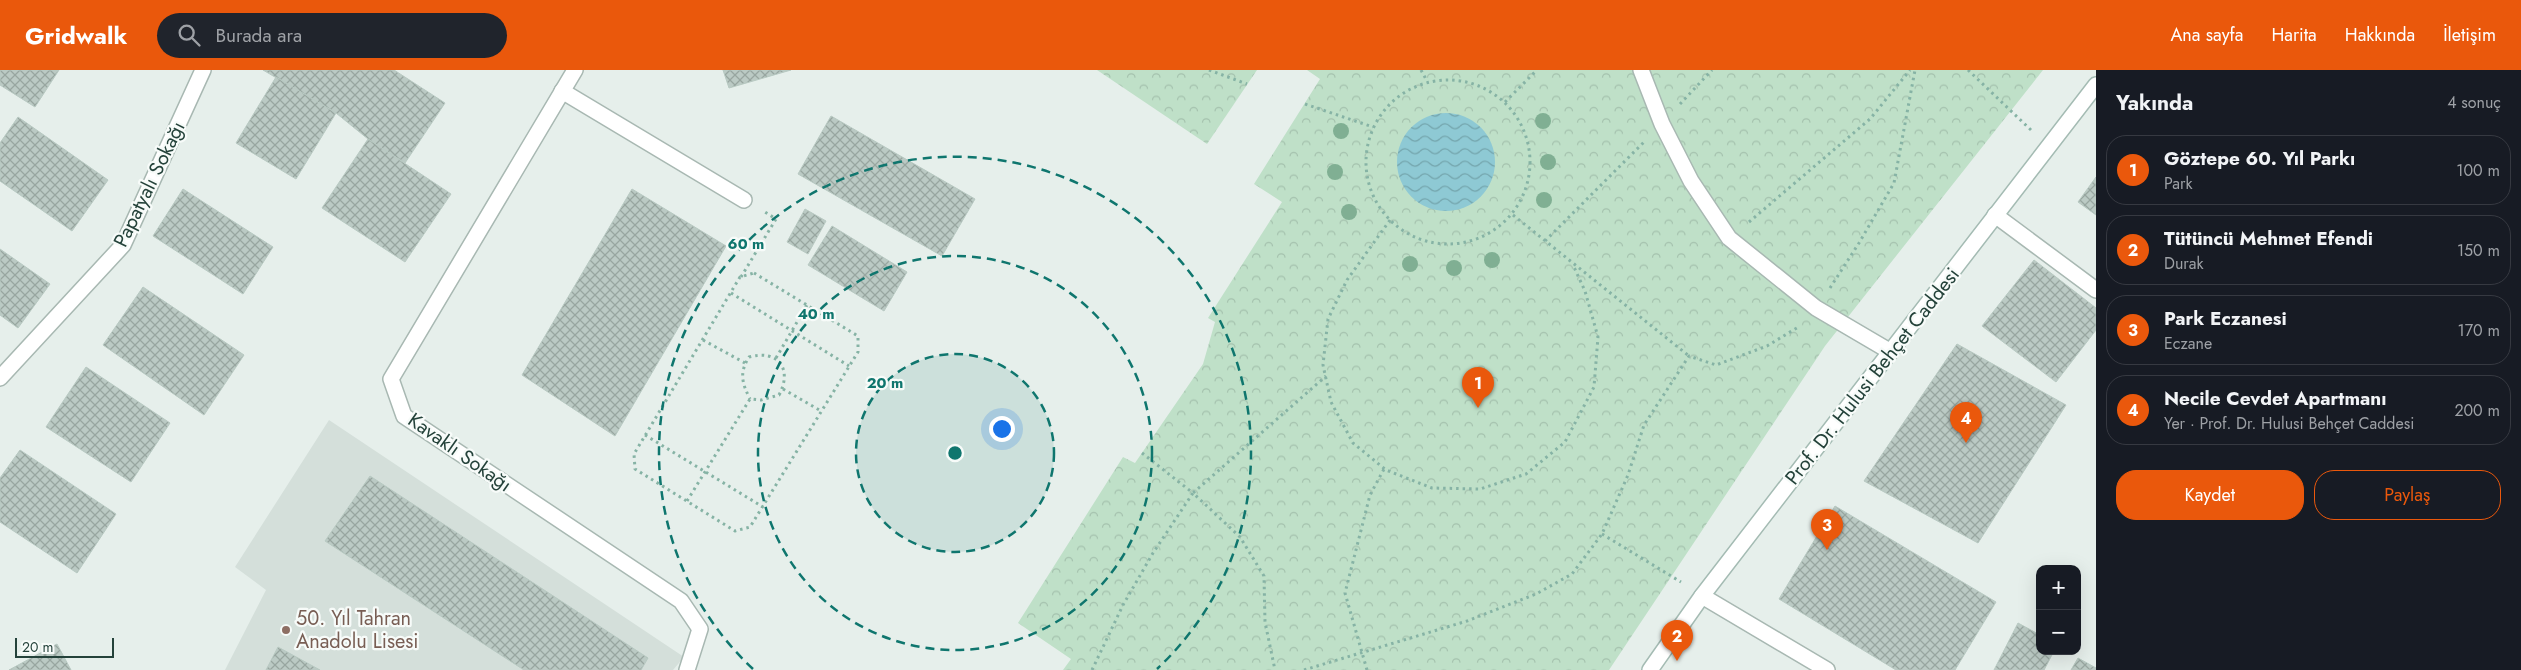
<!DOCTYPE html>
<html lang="tr">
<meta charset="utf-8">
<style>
body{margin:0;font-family:Jost,sans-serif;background:#20242c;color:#f1f3f6}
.controls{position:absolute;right:15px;bottom:15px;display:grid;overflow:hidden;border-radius:10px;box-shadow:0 5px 20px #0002}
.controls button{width:45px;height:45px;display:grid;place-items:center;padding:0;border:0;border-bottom:1px solid #363941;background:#171b24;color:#f1f3f6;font:25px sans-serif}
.scale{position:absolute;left:15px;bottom:12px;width:99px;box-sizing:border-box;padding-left:5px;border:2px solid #24423a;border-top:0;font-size:14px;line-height:18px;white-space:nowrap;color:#24423a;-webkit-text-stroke:4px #f7fbf9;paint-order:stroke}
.you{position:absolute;left:1001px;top:358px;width:18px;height:18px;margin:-12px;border:4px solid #fff;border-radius:50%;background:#1a73e8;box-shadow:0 0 0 8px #1a73e833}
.badge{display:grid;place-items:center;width:32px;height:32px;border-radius:50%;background:#ea580c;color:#fff;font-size:16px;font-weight:700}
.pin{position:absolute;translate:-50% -41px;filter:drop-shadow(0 1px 2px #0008)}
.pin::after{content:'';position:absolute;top:26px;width:18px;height:15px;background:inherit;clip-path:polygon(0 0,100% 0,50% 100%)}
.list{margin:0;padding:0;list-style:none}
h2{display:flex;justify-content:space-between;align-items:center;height:65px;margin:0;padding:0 20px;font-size:21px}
h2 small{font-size:16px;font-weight:400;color:#9ea1a6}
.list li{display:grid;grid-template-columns:32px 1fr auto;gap:15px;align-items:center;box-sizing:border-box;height:70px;margin:0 10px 10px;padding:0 10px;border:1px solid #363941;border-radius:20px}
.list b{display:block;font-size:19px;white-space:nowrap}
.list p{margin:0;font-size:16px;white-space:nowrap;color:#9ea1a6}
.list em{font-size:16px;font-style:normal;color:#9ea1a6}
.actions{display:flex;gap:10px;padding:15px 20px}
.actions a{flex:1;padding:11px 0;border:1px solid #ea580c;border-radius:20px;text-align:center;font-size:18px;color:#ea580c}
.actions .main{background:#ea580c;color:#fff}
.icon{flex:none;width:28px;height:28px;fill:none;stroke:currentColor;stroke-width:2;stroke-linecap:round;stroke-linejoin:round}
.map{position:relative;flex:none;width:2096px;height:600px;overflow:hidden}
header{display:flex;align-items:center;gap:30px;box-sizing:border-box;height:70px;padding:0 25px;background:#ea580c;color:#fff}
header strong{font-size:24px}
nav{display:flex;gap:28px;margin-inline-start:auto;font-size:18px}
.search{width:350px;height:45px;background:#20242c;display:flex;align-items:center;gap:12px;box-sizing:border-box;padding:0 18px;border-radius:28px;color:#9ea1a6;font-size:19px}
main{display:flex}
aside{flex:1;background:#171b24}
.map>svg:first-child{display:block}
.built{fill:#d4dfda}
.park{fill:url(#park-crowns)}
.water{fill:url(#water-waves)}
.building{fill:url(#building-cross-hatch);stroke:#b8c9c2}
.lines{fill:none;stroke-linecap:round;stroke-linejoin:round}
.lane-casing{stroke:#a8b8b2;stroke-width:18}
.street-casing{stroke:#a8b8b2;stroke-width:18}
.secondary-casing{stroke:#a4bbb3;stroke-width:18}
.path{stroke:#86b3a5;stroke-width:3;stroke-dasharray:2.5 4;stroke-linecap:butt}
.lane{stroke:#fff;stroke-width:15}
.street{stroke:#fff;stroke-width:15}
.secondary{stroke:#fff;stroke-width:15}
.tree{fill:#80af93}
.ring{fill:none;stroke:#0f766e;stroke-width:2.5;stroke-dasharray:9 6}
.education-dot{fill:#8d6e63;stroke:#f7fbf9;stroke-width:2}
.labels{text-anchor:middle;stroke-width:4.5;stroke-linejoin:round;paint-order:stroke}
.street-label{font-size:20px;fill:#24423a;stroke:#f7fbf9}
.education-label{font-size:20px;fill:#785e54;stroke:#f7fbf9;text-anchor:start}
.centre{fill:#0f766e;stroke:#f7fbf9;stroke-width:2.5}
.ring-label{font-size:15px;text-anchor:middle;font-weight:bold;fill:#0f766e;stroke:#f7fbf9;stroke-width:4.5;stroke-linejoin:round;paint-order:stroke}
</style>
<header>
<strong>Gridwalk</strong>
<div class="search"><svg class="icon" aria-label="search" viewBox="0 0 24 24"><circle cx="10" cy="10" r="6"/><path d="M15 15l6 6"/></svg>Burada ara</div>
<nav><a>Ana sayfa</a><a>Harita</a><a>Hakkında</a><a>İletişim</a></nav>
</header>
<main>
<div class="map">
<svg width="2096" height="600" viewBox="0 0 2096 600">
<defs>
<pattern id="park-crowns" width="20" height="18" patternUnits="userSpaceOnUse" patternTransform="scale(1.25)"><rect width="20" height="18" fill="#bfe0c8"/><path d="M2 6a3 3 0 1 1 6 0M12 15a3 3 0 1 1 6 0" fill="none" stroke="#a4c1ad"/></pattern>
<pattern id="water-waves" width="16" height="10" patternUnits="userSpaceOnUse" patternTransform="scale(1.25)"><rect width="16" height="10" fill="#8ec9d4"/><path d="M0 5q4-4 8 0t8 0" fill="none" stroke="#74a5ad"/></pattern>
<pattern id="building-cross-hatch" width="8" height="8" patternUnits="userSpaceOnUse" patternTransform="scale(1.25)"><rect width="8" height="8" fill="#bbcac4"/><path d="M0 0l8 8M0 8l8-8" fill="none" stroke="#98a6a0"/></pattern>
</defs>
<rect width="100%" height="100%" fill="#e6efeb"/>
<polygon class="built" points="329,350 684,587 673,600 225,600 266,520 235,497"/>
<g class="park">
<polygon points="1097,0 1257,0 1207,74"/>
<polygon points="1307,0 2043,0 1825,276 1609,600 1063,600 1071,589 1018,553 1123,387 1135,393 1203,294 1215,252 1208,248 1282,132 1254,114 1320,9"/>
</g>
<circle class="water" cx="1446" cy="92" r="49"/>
<g class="building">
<polygon points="0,0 59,0 35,37 0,15"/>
<polygon points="263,0 394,0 445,33 405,93 368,69 336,43"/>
<polygon points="723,0 791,0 729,18"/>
<polygon points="276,7 336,43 296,109 236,73"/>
<polygon points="831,46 975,129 942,186 798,104"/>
<polygon points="18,47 108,110 72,161 0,111 0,73"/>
<polygon points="368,69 451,124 405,192 322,138"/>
<polygon points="2096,107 2096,145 2078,132"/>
<polygon points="183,119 273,177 243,224 153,166"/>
<polygon points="632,119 726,176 615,366 522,305"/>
<polygon points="805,139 826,151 808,184 787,172"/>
<polygon points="832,156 907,202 884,241 808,195"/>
<polygon points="0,179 50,214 18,258 0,245"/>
<polygon points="2034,190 2096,238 2096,260 2056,312 1982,256"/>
<polygon points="143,217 244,285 204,345 103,275"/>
<polygon points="1957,274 2066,335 1978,473 1864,411"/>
<polygon points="86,297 170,353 131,412 46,357"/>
<polygon points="20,380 116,444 77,503 0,452 0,408"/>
<polygon points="370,406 648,588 641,600 524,600 325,471"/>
<polygon points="1835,436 1996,532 1955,600 1896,600 1779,529"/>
<polygon points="2018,553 2040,565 2040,581 2054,581 2044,600 1994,600"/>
<polygon points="57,574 71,600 9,600"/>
<polygon points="278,577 320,600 266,600"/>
<polygon points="2078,588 2096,598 2096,600 2071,600"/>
</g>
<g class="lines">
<g class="lane-casing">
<g id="lane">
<polyline points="1641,0 1662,54 1691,111 1729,168 1816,238 1891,282"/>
<polyline points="562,21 744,130"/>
</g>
</g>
<g class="street-casing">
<g id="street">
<polyline points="575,0 391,309 404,346 681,531 700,559 687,600"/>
<polyline points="1995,145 2096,220"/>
<polyline points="0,308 123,175 203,0"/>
<polyline points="1702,526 1827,600"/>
</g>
</g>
<g class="secondary-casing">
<polyline id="secondary" points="1650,600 1702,526 2096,15"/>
</g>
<g class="path">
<polyline points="1209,0 1247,14"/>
<polyline points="1421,0 1427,11"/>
<polyline points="1968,0 2031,60"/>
<circle cx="1448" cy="92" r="82"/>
<polyline points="1505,32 1537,0"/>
<polyline points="1305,34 1373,57"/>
<polyline points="1680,34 1712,0"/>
<polyline points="1513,145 1689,286"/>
<polyline points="1390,150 1347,210 1328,249 1323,295 1331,332 1353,373 1386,400 1432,418 1480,419 1526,404 1565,372 1594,317 1598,267 1585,221 1573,195"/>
<polyline points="1749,152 1870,49 1910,0"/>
<polyline points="1545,171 1645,71"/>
<polygon points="754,203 858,266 858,282 750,457 735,461 635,399 634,384 740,207"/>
<polyline points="741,207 776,149 765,142"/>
<polyline points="1830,218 1859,173 1894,113 1915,0"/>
<polyline points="731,223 849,296"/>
<polyline points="703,270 745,293"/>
<polyline points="776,288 807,235"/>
<polyline points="783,319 821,341"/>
<polyline points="645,365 763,437"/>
<polyline points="1142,383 1193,423 1326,306"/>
<path d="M 687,431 L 750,329 L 761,330 L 779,325 C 793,299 778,279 749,287 C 739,303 742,313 750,329"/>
<polyline points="1602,464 1681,512"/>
<polyline points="1092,600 1123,535 1153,483 1193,423 1240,467 1264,506 1265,552 1275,600"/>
<polyline points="1304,600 1467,551 1536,524 1572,504 1602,464 1628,405 1644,355 1689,286 1716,295 1767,276 1800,256"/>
<polyline points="1367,600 1345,523 1370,425 1384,399"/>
</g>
<use href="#lane" class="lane"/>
<use href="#street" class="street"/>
<use href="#secondary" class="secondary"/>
</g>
<g class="tree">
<circle cx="1543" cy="51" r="8"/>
<circle cx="1341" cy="61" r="8"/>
<circle cx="1548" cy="92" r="8"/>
<circle cx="1335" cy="102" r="8"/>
<circle cx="1544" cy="130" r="8"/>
<circle cx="1349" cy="142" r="8"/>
<circle cx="1492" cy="190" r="8"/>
<circle cx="1410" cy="194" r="8"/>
<circle cx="1454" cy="198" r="8"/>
</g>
<circle cx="955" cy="383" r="99" fill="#0f766e" fill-opacity=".12"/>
<g class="ring">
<circle cx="955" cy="383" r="99"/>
<circle cx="955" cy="383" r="197"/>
<path d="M753 599A296 296 0 1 1 1157 599"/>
</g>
<circle class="education-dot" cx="286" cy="560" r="5"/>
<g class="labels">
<g class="street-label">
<text transform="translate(149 114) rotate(-64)" y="7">Papatyalı Sokağı</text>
<text transform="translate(1872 306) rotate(-52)" y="7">Prof. Dr. Hulusi Behçet Caddesi</text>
<text transform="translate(460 382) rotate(35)" y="7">Kavaklı Sokağı</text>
</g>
<g class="education-label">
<text x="296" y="555">50. Yıl Tahran<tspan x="296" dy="23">Anadolu Lisesi</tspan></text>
</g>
</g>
<circle cx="955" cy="383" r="8" class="centre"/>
<g class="ring-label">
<text x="746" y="179">60 m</text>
<text x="816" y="249">40 m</text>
<text x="885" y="318">20 m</text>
</g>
</svg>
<div class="controls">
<button>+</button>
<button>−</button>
</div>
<div class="scale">20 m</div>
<div class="you"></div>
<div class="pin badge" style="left:1478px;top:338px">1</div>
<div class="pin badge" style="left:1677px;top:591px">2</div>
<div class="pin badge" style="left:1827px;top:480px">3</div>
<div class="pin badge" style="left:1966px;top:373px">4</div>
</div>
<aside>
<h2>Yakında<small>4 sonuç</small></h2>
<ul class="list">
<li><span class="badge">1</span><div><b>Göztepe 60. Yıl Parkı</b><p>Park</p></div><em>100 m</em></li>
<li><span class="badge">2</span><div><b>Tütüncü Mehmet Efendi</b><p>Durak</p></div><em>150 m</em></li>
<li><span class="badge">3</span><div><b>Park Eczanesi</b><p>Eczane</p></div><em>170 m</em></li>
<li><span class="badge">4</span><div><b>Necile Cevdet Apartmanı</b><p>Yer · Prof. Dr. Hulusi Behçet Caddesi</p></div><em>200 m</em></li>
</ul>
<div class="actions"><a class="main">Kaydet</a><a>Paylaş</a></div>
</aside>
</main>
